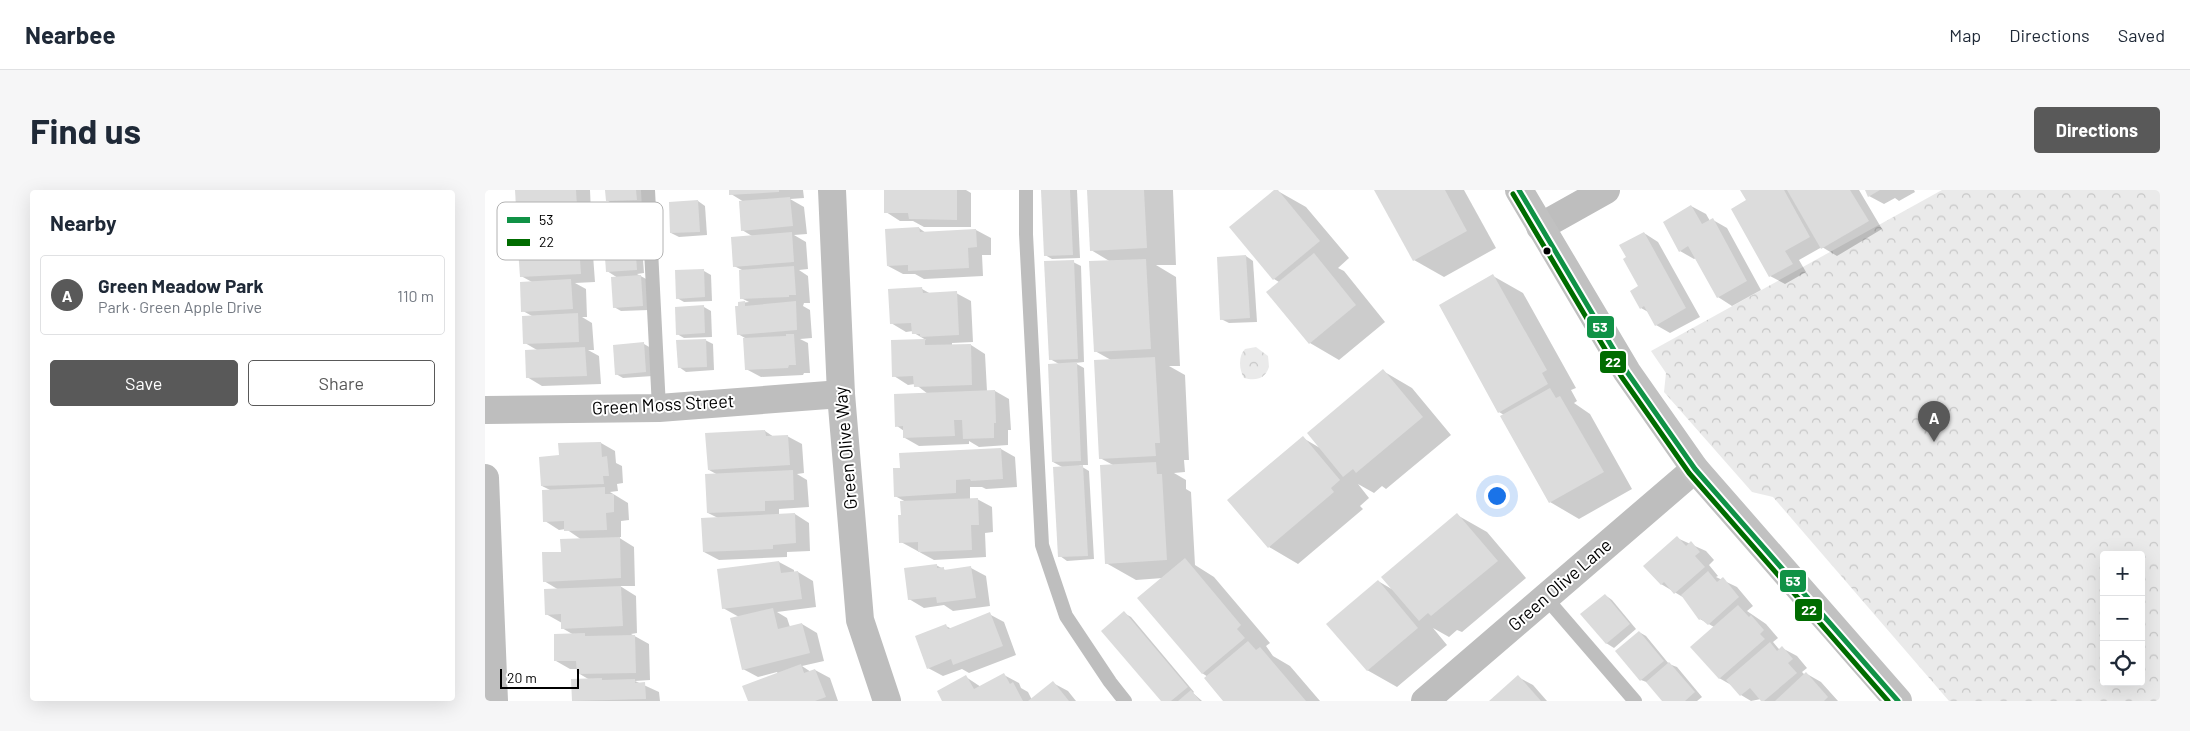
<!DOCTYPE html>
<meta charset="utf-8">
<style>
body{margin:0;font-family:Barlow,sans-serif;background:#f6f6f7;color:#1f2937}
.controls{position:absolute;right:15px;bottom:15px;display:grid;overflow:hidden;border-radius:5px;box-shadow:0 5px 20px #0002}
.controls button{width:45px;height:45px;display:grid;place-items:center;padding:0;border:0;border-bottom:1px solid #e0e1e3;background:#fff;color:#1f2937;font:25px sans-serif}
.scale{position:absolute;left:15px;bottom:12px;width:79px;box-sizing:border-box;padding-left:5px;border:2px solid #000;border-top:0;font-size:14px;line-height:18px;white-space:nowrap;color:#000;-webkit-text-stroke:4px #fff;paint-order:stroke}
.you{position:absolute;left:1011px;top:305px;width:18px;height:18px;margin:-12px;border:4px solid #fff;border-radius:50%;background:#1a73e8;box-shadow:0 0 0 8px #1a73e833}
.badge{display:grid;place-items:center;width:32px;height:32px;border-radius:50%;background:#595959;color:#fff;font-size:16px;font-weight:700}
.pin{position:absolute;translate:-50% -41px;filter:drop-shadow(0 1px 2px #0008)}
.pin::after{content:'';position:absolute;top:26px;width:18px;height:15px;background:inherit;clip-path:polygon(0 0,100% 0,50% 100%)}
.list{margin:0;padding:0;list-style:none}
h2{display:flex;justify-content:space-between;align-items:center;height:65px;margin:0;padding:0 20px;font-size:21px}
h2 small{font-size:16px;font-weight:400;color:#747a83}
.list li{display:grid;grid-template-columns:32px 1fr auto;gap:15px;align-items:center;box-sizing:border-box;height:80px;margin:0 10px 10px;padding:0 10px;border:1px solid #e0e1e3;border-radius:5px}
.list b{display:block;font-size:19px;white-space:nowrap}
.list p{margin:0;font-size:16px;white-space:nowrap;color:#747a83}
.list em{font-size:16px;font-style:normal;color:#747a83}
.actions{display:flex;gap:10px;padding:15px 20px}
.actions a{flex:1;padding:11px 0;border:1px solid #595959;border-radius:5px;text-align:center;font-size:18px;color:#595959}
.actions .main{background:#595959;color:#fff}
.icon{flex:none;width:28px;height:28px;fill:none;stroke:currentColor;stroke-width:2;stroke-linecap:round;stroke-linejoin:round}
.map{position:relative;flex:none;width:1675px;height:511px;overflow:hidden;border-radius:5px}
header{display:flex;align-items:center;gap:30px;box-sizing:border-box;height:70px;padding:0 25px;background:#fff;border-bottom:1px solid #e0e1e3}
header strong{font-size:24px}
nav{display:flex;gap:28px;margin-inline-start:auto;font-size:18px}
.intro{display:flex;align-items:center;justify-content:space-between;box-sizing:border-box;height:120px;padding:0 30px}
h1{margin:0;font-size:35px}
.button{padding:12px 22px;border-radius:5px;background:#595959;color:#fff;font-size:18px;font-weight:700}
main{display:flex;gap:30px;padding:0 30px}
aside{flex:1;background:#fff;border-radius:5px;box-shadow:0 5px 20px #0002}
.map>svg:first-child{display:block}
.forest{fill:url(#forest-crowns);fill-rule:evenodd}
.shadow{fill:#0003}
.building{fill:#dcdcdc}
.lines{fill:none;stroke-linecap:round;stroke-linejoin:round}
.lane{stroke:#bebebe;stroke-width:14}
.street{stroke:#bebebe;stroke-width:28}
.secondary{stroke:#c1c1c1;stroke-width:28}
.bus-1-casing{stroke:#fff;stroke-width:9}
.bus-2-casing{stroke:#fff;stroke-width:9}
.bus-1{stroke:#109246;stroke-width:5}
.bus-2{stroke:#006c00;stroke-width:5}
.bus-dot{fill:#000;stroke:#fff;stroke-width:2}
.labels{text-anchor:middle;stroke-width:4;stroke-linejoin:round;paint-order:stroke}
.street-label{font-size:18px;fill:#000;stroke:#fff}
.key{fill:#fff;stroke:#b2b2b2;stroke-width:1}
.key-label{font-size:14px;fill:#000}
.line-badge{stroke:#fff;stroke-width:2}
.badge-label{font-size:14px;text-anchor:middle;font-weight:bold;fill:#fff}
</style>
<header>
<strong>Nearbee</strong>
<nav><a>Map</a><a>Directions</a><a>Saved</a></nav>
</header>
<div class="intro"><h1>Find us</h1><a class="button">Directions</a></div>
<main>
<aside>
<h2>Nearby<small></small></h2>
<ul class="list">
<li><span class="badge">A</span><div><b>Green Meadow Park</b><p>Park · Green Apple Drive</p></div><em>110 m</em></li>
</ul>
<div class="actions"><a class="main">Save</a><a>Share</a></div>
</aside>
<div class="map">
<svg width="1675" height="511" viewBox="0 0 1675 511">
<defs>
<pattern id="forest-crowns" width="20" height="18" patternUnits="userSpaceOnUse" patternTransform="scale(1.25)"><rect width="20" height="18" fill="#eaeaea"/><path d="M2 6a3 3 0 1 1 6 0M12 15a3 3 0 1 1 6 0" fill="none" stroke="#c7c7c7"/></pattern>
</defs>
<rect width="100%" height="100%" fill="#fff"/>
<g class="forest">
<path d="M 1457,0 L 1675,0 L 1675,511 L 1464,511 L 1288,307 L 1267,302 L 1179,202 L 1181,183 L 1166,161 ZM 1619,365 L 1656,365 L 1656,492 L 1619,492 Z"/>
<path d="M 771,157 L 783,166 L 784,177 C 780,189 771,191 759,188 C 754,180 753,166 760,159 Z"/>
</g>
<g class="shadow">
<polygon points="31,0 105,0 106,23 87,24 97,29 98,59 108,65 110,92 90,93 101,99 102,127 97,127 107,133 109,160 103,160 114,166 116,194 57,196 42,187 52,160 40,153 47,126 38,121 47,92 36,86 45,59 34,53 44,23 32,16"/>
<polygon points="121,0 158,0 159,13 129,15 122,10"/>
<polygon points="245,0 318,0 319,8 305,9 319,17 322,44 309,45 321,52 323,79 314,80 323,86 325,113 319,113 318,116 325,120 327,148 315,149 323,153 325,183 319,183 318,185 276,187 261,179 260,148 253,144 254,113 264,112 256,108 259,81 249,76 267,46 257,40 259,12 246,4"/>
<polygon points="401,0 481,0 486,3 486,37 439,37 428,31 415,31 401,22"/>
<polygon points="557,0 592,0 595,68 567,69 560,65"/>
<polygon points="603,0 688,0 691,75 671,75 691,87 695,176 684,176 700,185 704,270 699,270 700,282 689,283 701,290 701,299 706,302 710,375 729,387 785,453 781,456 788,466 805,476 835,511 740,511 723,487 717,483 678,388 651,390 621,373 628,275 615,268 626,170 610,161 626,72 606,60"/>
<polygon points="791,0 821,17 864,68 853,78 859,81 900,132 854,170 825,153 794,92 789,89"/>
<polygon points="890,0 979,0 1011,58 959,87 929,70"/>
<polygon points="1257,0 1374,0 1397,39 1352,66 1337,57 1314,70 1321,82 1300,94 1285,86 1263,11"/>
<polygon points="1381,0 1429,0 1430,2 1414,11 1410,8 1399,14 1384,6"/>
<polygon points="213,11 220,16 222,45 194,47 186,43 185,13"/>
<polygon points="1206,16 1221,24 1225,31 1228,30 1242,38 1276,100 1247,116 1233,107 1211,68 1209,69 1195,61"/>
<polygon points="434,38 441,43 491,40 506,48 506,65 497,65 498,86 439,89 430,84 418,84 403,76"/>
<polygon points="1159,43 1173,52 1215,127 1185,143 1171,135 1165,123 1156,118"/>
<polygon points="150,52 157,56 159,83 152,84 163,90 164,120 136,121 129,117 133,88 122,81"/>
<polygon points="761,66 768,71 772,132 744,133 736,129"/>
<polygon points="588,72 596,76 599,172 590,173 599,178 603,275 594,275 604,281 609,369 582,371 575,366 579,278 568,272 574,174 565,169"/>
<polygon points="219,81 226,85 227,111 199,112 192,108"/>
<polygon points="1008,86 1038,103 1091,198 1086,200 1092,211 1089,213 1105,224 1147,299 1094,329 1065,312 1019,225 1014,222"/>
<polygon points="437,99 446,104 471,103 486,111 488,152 467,153 467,156 486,155 500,164 502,201 510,201 524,209 526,240 523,240 523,255 494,257 484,251 484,254 434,256 420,248 419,241 412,236 443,204 430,194 423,195 409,186 407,152 441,150 429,143 428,141 421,142 406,133"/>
<polygon points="219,117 226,121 227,147 199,148 192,144"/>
<polygon points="220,150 228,154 229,180 201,182 194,177"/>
<polygon points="159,154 166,158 168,186 138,188 131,184"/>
<polygon points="898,181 927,198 966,245 901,299 897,296 889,303 873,294 884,308 875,316 878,319 813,374 784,357 818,248 835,258"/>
<polygon points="280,241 289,247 302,246 317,254 319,283 312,284 322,290 324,317 294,319 294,325 310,324 324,333 325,361 302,362 302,367 234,370 219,362 233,328 223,323 233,285 224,280"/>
<polygon points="116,253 130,261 131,273 137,276 138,293 132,294 133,301 125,302 143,313 144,330 136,331 136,347 133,347 149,357 150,396 135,396 151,406 152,443 146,444 164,454 165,490 150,491 174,502 175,511 88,511 87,490 105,490 93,483 93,479 85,479 71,471 89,445 77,438 77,433 61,424 74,400 59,391 77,363 97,350 81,339 74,340 60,331 67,301 57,296 75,266"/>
<polygon points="516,259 530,267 532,297 501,299 497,297 485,297 485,309 492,309 507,317 508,342 500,343 501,367 449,370 416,352 417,326 421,312 410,306"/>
<polygon points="972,325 1002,342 1041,388 977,442 972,440 964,447 948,438 962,455 912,497 882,480 893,391 910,401"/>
<polygon points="1192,348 1221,361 1229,370 1224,375 1233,386 1231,387 1252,397 1268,416 1262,421 1281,434 1293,448 1288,452 1293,458 1295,460 1297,458 1312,466 1322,478 1317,482 1320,485 1322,484 1336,492 1353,511 1277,511 1276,509 1266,511 1256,505 1248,496 1234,488 1229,437 1215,429 1201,409 1176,394"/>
<polygon points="294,372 309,380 309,383 313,382 328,391 331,417 292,422 302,428 305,437 317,434 332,443 339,471 317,476 326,482 330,480 345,488 353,511 264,511 293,484 292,482 273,487 258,479 254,427 238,418 233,380"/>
<polygon points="451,375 462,381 486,378 501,386 505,416 468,421 459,415 439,418 424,409"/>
<polygon points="1120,405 1127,410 1151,439 1129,458 1121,453"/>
<polygon points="639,423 646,427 709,502 708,503 717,511 678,511"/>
<polygon points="504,424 519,432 531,465 484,483 477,479 458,486 443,478 461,436 467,439"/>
<polygon points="1154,442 1161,446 1184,474 1192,477 1217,507 1212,511 1179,511 1164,493 1156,490"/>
<polygon points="519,485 534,493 536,498 543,502 547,510 568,493 583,501 591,511 458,511 481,487 496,497"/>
<polygon points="1033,487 1048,495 1062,511 1006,511"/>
</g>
<g class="building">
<polygon points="30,0 91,0 92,16 31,17"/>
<polygon points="120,0 151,0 152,10 121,11"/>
<polygon points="244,0 294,0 294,2 244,5"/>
<polygon points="399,0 472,0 472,30 424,29 423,23 399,23"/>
<polygon points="556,0 585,0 588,65 559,66"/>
<polygon points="602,0 659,0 662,58 605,61"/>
<polygon points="789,0 793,0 835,51 788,90 744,37"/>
<polygon points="889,0 960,0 982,41 928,71"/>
<polygon points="1255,0 1299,0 1325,47 1300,61 1308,74 1284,87 1246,19 1261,10"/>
<polygon points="1302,0 1365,0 1384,31 1336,59"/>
<polygon points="1380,0 1395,0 1383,7"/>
<polygon points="305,7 308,36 256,41 254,11"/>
<polygon points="213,10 215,42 185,43 184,12"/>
<polygon points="1206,15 1217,34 1228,28 1262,91 1232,108 1203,56 1194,62 1178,32"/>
<polygon points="434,37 435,42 491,39 492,57 483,58 484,78 423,81 423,75 402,76 400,39"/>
<polygon points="307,42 309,72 248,77 246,47"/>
<polygon points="1159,42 1201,118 1170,136 1159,116 1155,119 1145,101 1153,96 1138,69 1141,67 1134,55"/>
<polygon points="150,50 152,80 121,82 119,52"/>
<polygon points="94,55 96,84 35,87 33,58"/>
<polygon points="829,63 871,115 824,154 781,102"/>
<polygon points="761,65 765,128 735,130 732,67"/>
<polygon points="661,69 666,159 609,162 604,71"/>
<polygon points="589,70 593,169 564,170 559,71"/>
<polygon points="309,76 311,105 304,105 304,107 255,109 254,80"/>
<polygon points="219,79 220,107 191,109 190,80"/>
<polygon points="1008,84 1062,180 1057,183 1063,194 1013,223 954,115"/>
<polygon points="156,85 158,116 128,118 126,87"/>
<polygon points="86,89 88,119 36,122 35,92"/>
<polygon points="437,97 438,103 472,101 474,145 435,147 435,144 427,144 426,133 405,134 403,99"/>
<polygon points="260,111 260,116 311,111 312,140 252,145 250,116 253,116 253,112"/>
<polygon points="219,115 220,143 191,145 190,117"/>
<polygon points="93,123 94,152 38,154 37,126"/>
<polygon points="301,144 309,144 311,175 304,175 303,178 260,180 258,148 301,146"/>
<polygon points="221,149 222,177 193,178 191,150"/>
<polygon points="440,149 440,155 486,154 487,195 429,197 428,186 407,187 406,150"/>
<polygon points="159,152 161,182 130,185 128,155"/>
<polygon points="100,157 102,186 41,188 40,160"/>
<polygon points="670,167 675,253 670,253 671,266 614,269 609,170"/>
<polygon points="592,172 596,271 567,272 563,174"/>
<polygon points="898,179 938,227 871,283 868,279 858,287 822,243"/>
<polygon points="1065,198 1071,208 1075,206 1119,282 1064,313 1015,226"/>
<polygon points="510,200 511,233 509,233 509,248 478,249 477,230 469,230 470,246 418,248 418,236 410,237 409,204"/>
<polygon points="280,240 281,246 303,245 305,275 223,280 220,243"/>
<polygon points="818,246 855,290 846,298 849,302 783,358 742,310"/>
<polygon points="116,252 117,267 122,266 124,286 118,286 119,294 56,296 54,267 74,265 73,253"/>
<polygon points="516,258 518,289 486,291 485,289 471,290 471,303 409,307 408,278 415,278 414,263"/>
<polygon points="671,272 672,284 677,284 682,370 620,374 615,275"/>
<polygon points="598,275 603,366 573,367 568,277"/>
<polygon points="308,280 309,310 280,311 280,321 222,323 220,284"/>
<polygon points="120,297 120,304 129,304 129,322 121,323 122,340 79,341 79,331 58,332 57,300"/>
<polygon points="493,308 494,335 486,335 487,360 433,362 433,352 414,353 413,325 416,325 415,311"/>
<polygon points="310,323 311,353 288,355 288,359 218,362 216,328"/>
<polygon points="972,323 1013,371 946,426 943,423 934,431 896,387"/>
<polygon points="1192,346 1201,356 1206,351 1215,362 1210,366 1220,377 1189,404 1179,392 1176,395 1158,376"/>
<polygon points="135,347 136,388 58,392 57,362 76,362 75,349"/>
<polygon points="700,368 756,435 752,439 760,448 717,484 652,408"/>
<polygon points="294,371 296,383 313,381 317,409 237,419 232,379"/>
<polygon points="452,374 452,378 459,377 459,380 486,376 491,408 452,413 451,407 423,410 419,378"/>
<polygon points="1223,381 1232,392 1238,387 1254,407 1223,435 1216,429 1214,430 1196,405"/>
<polygon points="893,390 933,438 882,481 841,434"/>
<polygon points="136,396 138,436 76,439 76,424 60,425 59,399"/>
<polygon points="1120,404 1145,434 1121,454 1095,424"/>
<polygon points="1253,415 1264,427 1266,425 1279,440 1275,444 1280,449 1234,489 1205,457"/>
<polygon points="288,418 293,439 317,433 325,463 257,480 245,428"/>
<polygon points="639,421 703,497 686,511 676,511 616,441"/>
<polygon points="505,422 518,456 468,475 466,469 442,479 430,446 461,434 463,439"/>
<polygon points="1154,441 1179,471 1155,491 1130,461"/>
<polygon points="100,443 100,446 150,445 151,483 92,484 91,471 69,471 69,444"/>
<polygon points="763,451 771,460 775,457 821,511 738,511 719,488"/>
<polygon points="1285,452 1292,461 1297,456 1308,469 1303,473 1312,483 1279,511 1276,511 1265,498 1255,506 1241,490"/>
<polygon points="1184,472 1210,502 1200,511 1177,511 1161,492"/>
<polygon points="316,474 319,483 330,479 341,507 330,511 263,511 257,496"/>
<polygon points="1321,482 1343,507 1339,511 1290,511"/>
<polygon points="519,483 525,494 528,492 538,511 457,511 452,501 481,485 489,499"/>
<polygon points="1033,485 1056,511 1004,511"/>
<polygon points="117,488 117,490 150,489 150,493 160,492 161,509 87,511 86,489"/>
<polygon points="568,491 584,511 543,511"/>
<polygon points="706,500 715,511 693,511"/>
</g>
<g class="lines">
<g class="lane">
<polyline points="163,0 174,218"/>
<polyline points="541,0 541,44 557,355 581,426 625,492 640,511"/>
<polyline points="1061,408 1150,511"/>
</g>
<g class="street">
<polyline points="347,0 356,204 375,430 402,511"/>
<polyline points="1055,37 1121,0"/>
<polyline points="0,220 174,218 356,204"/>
<polyline points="0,288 9,511"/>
<polyline points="940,511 1210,279"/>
</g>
<polyline class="secondary" points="1034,0 1142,182 1210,279 1413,511"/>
<g class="bus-1-casing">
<polyline id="bus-1" points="1034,0 1142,182 1210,279 1413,511"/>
</g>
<g class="bus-2-casing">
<polyline id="bus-2" points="1028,4 1136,186 1204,283 1403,511"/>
</g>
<use href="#bus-1" class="bus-1"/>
<use href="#bus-2" class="bus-2"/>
</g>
<circle class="bus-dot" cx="1062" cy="61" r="4.5"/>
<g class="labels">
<g class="street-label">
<text transform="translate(178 215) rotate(-3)" y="6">Green Moss Street</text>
<text transform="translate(361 258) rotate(-95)" y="6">Green Olive Way</text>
<text transform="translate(1075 395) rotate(-41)" y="6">Green Olive Lane</text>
</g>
</g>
<rect x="12" y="12" width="166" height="58" rx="8" class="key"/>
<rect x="22" y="27" width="23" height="6" fill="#109246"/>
<rect x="22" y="49" width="23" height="7" fill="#006c00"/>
<g class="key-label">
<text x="54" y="35">53</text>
<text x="54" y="57">22</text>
</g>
<g class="line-badge">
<rect x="1101" y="125" width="29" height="24" rx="5" fill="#109246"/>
<rect x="1114" y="160" width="28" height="24" rx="5" fill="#006c00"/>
<rect x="1294" y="379" width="28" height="24" rx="5" fill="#109246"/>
<rect x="1309" y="408" width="29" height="24" rx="5" fill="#006c00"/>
</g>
<g class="badge-label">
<text x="1115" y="142">53</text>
<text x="1128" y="177">22</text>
<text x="1308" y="396">53</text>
<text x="1324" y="425">22</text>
</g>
</svg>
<div class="controls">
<button>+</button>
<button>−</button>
<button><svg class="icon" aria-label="locate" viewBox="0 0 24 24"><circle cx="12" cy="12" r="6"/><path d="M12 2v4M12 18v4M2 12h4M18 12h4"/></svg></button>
</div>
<div class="scale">20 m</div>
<div class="you"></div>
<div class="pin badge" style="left:1449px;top:252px">A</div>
</div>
</main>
